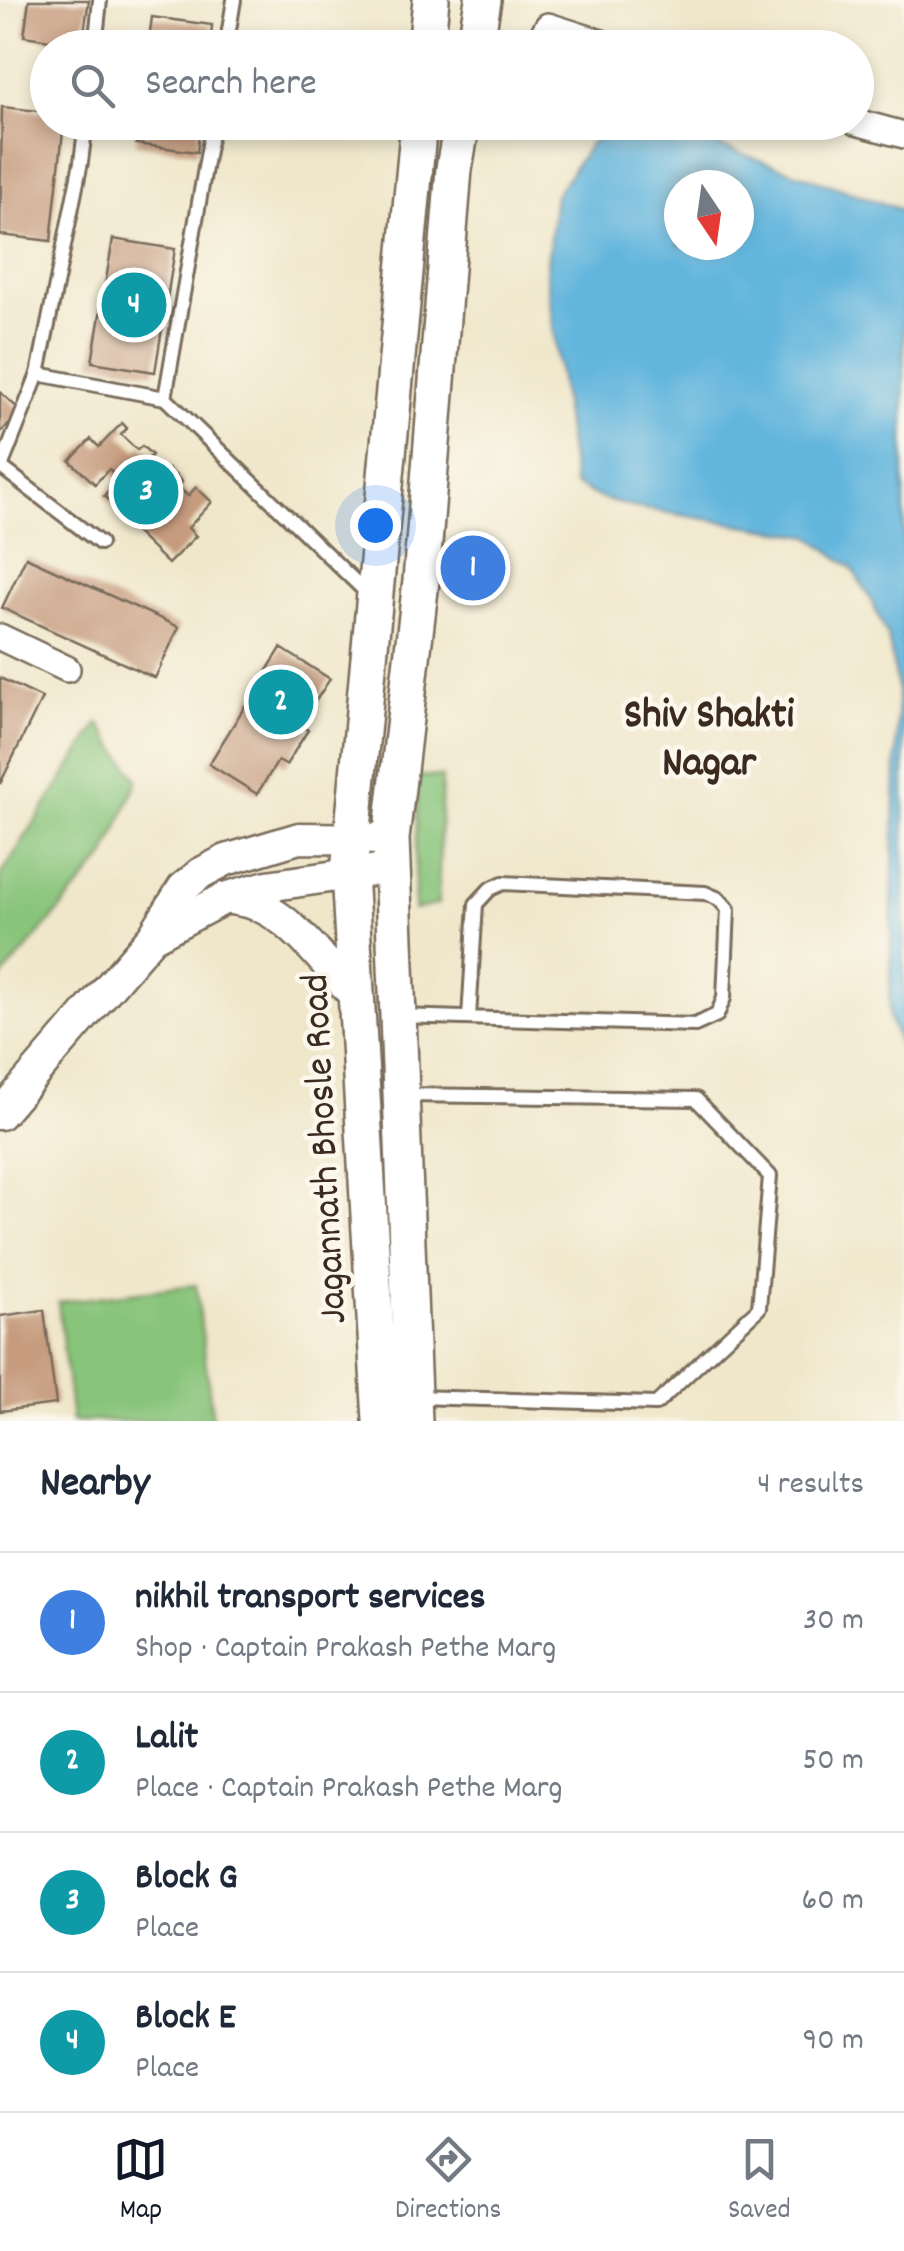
<!DOCTYPE html>
<meta charset="utf-8">
<style>
body{margin:0;font-family:Dekko,sans-serif;background:#f6f6f7;color:#1f2937}
.compass{position:absolute;left:664px;top:170px;width:90px;height:90px;border-radius:50%;background:#fff;box-shadow:0 5px 15px #0003;rotate:167deg}
.you{position:absolute;left:375px;top:525px;width:35px;height:35px;margin:-25px;border:8px solid #fff;border-radius:50%;background:#1a73e8;box-shadow:0 0 0 15px #1a73e833}
.badge{display:grid;place-items:center;width:65px;height:65px;border-radius:50%;background:#111827;color:#fff;font-size:32px;font-weight:700}
.pin{position:absolute;translate:-50% -50%;border:5px solid #fff;box-shadow:0 2px 10px #0006}
.list{margin:0;padding:0;list-style:none}
h2{display:flex;justify-content:space-between;align-items:center;height:130px;margin:0;padding:0 40px;font-size:42px}
h2 small{font-size:32px;font-weight:400;color:#747a83}
.list li{display:grid;grid-template-columns:65px 1fr auto;gap:30px;align-items:center;box-sizing:border-box;height:140px;padding:0 40px;border-top:2px solid #e0e1e3}
.list b{display:block;font-size:38px;white-space:nowrap}
.list p{margin:0;font-size:32px;white-space:nowrap;color:#747a83}
.list em{font-size:32px;font-style:normal;color:#747a83}
.icon{flex:none;width:55px;height:55px;fill:none;stroke:currentColor;stroke-width:2;stroke-linecap:round;stroke-linejoin:round}
.map{position:relative;flex:none;width:904px;height:1421px;overflow:hidden}
.search{position:absolute;background:#fff;box-shadow:0 5px 15px #0003;left:30px;right:30px;top:30px;height:110px;display:flex;align-items:center;gap:25px;box-sizing:border-box;padding:0 35px;border-radius:55px;color:#747a83;font-size:38px}
.sheet{height:690px;background:#fff}
nav{display:flex;justify-content:space-around;align-items:center;box-sizing:border-box;height:140px;border-top:2px solid #e0e1e3;background:#fff;font-size:28px;color:#747a83}
nav a{display:grid;justify-items:center;gap:5px}
nav .on{color:#111827}
.map>svg:first-child{display:block}
.green{fill:#88c47a;stroke:#62774c;stroke-width:2.5}
.water{fill:#62b5dd;stroke:#4e707e;stroke-width:2.5;fill-rule:evenodd}
.building{fill:#c69b7e}
.lines{fill:none;stroke-linecap:round;stroke-linejoin:round}
.service-casing{stroke:#7a6c5b;stroke-width:18}
.minor-casing{stroke:#7a6c5b;stroke-width:30}
.tertiary-casing{stroke:#7a6c5b;stroke-width:35}
.secondary-casing{stroke:#7a6c5b;stroke-width:40}
.service{stroke:#fff;stroke-width:12}
.minor{stroke:#fff;stroke-width:25}
.tertiary{stroke:#fff;stroke-width:30}
.secondary{stroke:#fff;stroke-width:35}
.labels{text-anchor:middle;stroke-width:9;stroke-linejoin:round;paint-order:stroke}
.street-label{font-size:40px;fill:#3b2a1e;stroke:#fbf7ec}
.neighbourhood-label{font-size:42px;font-weight:bold;fill:#3b2a1e;stroke:#fbf7ec}
</style>
<div class="map">
<svg width="904" height="1421" viewBox="0 0 904 1421">
<rect width="100%" height="100%" fill="#fbf7ec"/>
<filter id="ink" filterUnits="userSpaceOnUse"><feTurbulence type="fractalNoise" baseFrequency=".01" numOctaves="2"/><feDisplacementMap in="SourceGraphic" scale="20" xChannelSelector="R" yChannelSelector="G"/><feConvolveMatrix kernelMatrix="1 2 1 2 8 2 1 2 1" color-interpolation-filters="sRGB"/></filter>
<filter id="wash" filterUnits="userSpaceOnUse"><feTurbulence type="fractalNoise" baseFrequency=".0048" numOctaves="4" result="noise"/><feDisplacementMap in="SourceGraphic" scale="40" xChannelSelector="R" yChannelSelector="G"/><feGaussianBlur stdDeviation="2.25" result="paint"/><feColorMatrix in="noise" values="0 0 0 0 0 0 0 0 0 0 0 0 0 0 0 0 0 1.4 0 .05"/><feComposite in="paint" operator="in"/></filter>
<g filter="url(#wash)">
<rect width="100%" height="100%" fill="#f0e7cb"/>
<g class="green">
<polygon points="99,723 138,780 105,857 0,980 0,876"/>
<polygon points="418,776 442,777 438,904 414,910"/>
<polygon points="196,1285 213,1421 72,1421 58,1302"/>
</g>
<path class="water" d="M 655,123 L 904,211 L 904,1057 L 889,1017 L 898,692 L 888,637 L 870,598 L 852,568 L 810,536 L 633,507 L 603,499 L 574,485 L 546,273 L 555,196 L 591,142 L 626,123 ZM 679,185 L 739,185 L 739,245 L 679,245 Z"/>
<g id="blocks">
<g class="building">
<polygon points="29,0 89,0 82,45 24,36"/>
<polygon points="152,17 212,25 210,48 148,48"/>
<polygon points="2,107 48,112 48,122 64,122 51,241 0,235"/>
<polygon points="139,122 200,122 197,152 136,144"/>
<polygon points="113,239 175,249 155,372 92,362"/>
<polygon points="0,392 21,411 0,433"/>
<polygon points="122,423 127,428 121,435 137,450 142,446 152,455 148,459 164,474 169,469 182,482 178,487 188,496 196,487 212,502 188,528 196,536 168,564 133,530 148,515 143,510 132,522 104,496 120,480 109,469 95,484 70,461 91,439 99,447"/>
<polygon points="26,557 179,627 155,678 2,608"/>
<polygon points="281,648 330,679 300,725 308,730 286,765 278,761 257,794 209,764"/>
<polygon points="0,678 42,698 0,784"/>
<polygon points="44,1310 56,1404 0,1411 0,1316"/>
</g>
</g>
</g>
<g filter="url(#ink)">
<use href="#blocks" fill-opacity="0" stroke="#7a6c5b" stroke-width="2.5"/>
<g class="lines">
<g class="service-casing">
<g id="service">
<polyline points="95,48 100,0"/>
<polyline points="226,48 234,0"/>
<polyline points="86,122 81,162 38,374 165,398"/>
<polyline points="213,122 165,398 368,594"/>
<polyline points="38,374 1,467 100,543"/>
<polyline points="399,1016 695,1025 717,1015 724,998 728,909 719,899 705,893 503,883 490,889 476,904 469,1018"/>
<polyline points="403,1095 696,1099 770,1176 759,1308 656,1404 414,1397"/>
</g>
</g>
<g class="minor-casing">
<g id="minor">
<polyline points="535,48 548,26 617,48"/>
<polyline points="856,122 904,135"/>
<polyline points="0,637 67,669"/>
</g>
</g>
<g class="tertiary-casing">
<g id="tertiary">
<path d="M 225,898 C 235,900 247,901 256,905 C 293,918 328,967 354,995"/>
<polyline points="156,935 225,898 267,886 391,868"/>
<polyline points="0,1114 153,936 183,888 201,873 226,860 299,838 391,839"/>
</g>
</g>
<g class="secondary-casing">
<g id="secondary">
<polyline points="426,48 431,0"/>
<polyline points="475,48 483,0"/>
<polyline points="381,1421 349,872 419,122"/>
<polyline points="414,1421 391,839 421,581 454,169 462,122"/>
</g>
</g>
<use href="#service" class="service"/>
<use href="#minor" class="minor"/>
<use href="#tertiary" class="tertiary"/>
<use href="#secondary" class="secondary"/>
</g>
</g>
<g class="labels">
<g class="street-label">
<text transform="translate(321 1149) rotate(-93)" y="14">Jagannath Bhosle Road</text>
</g>
<g class="neighbourhood-label">
<text x="709" y="726">Shiv Shakti<tspan x="709" dy="48">Nagar</tspan></text>
</g>
</g>
</svg>
<svg class="compass" viewBox="-18 -18 36 36"><path d="M0-13l5 13h-10z" fill="#e53935"/><path d="M0 13l5-13h-10z" fill="#747a83"/></svg>
<div class="you"></div>
<div class="pin badge" style="left:473px;top:568px;background:#3f7fe0">1</div>
<div class="pin badge" style="left:281px;top:702px;background:#0f9aa8">2</div>
<div class="pin badge" style="left:146px;top:492px;background:#0f9aa8">3</div>
<div class="pin badge" style="left:134px;top:305px;background:#0f9aa8">4</div>
<div class="search"><svg class="icon" aria-label="search" viewBox="0 0 24 24"><circle cx="10" cy="10" r="6"/><path d="M15 15l6 6"/></svg>Search here</div>
</div>
<section class="sheet">
<h2>Nearby<small>4 results</small></h2>
<ul class="list">
<li><span class="badge" style="background:#3f7fe0">1</span><div><b>nikhil transport services</b><p>Shop · Captain Prakash Pethe Marg</p></div><em>30 m</em></li>
<li><span class="badge" style="background:#0f9aa8">2</span><div><b>Lalit</b><p>Place · Captain Prakash Pethe Marg</p></div><em>50 m</em></li>
<li><span class="badge" style="background:#0f9aa8">3</span><div><b>Block G</b><p>Place</p></div><em>60 m</em></li>
<li><span class="badge" style="background:#0f9aa8">4</span><div><b>Block E</b><p>Place</p></div><em>90 m</em></li>
</ul>
</section>
<nav>
<a class="on"><svg class="icon" aria-label="map" viewBox="0 0 24 24"><path d="M3 6l6-2 6 2 6-2v14l-6 2-6-2-6 2zM9 4v14M15 6v14"/></svg>Map</a>
<a><svg class="icon" aria-label="directions" viewBox="0 0 24 24"><path d="M12 3l9 9-9 9-9-9zM9 14v-3h6M13 9l2 2-2 2"/></svg>Directions</a>
<a><svg class="icon" aria-label="saved" viewBox="0 0 24 24"><path d="M7 4h10v16l-5-4-5 4z"/></svg>Saved</a>
</nav>
